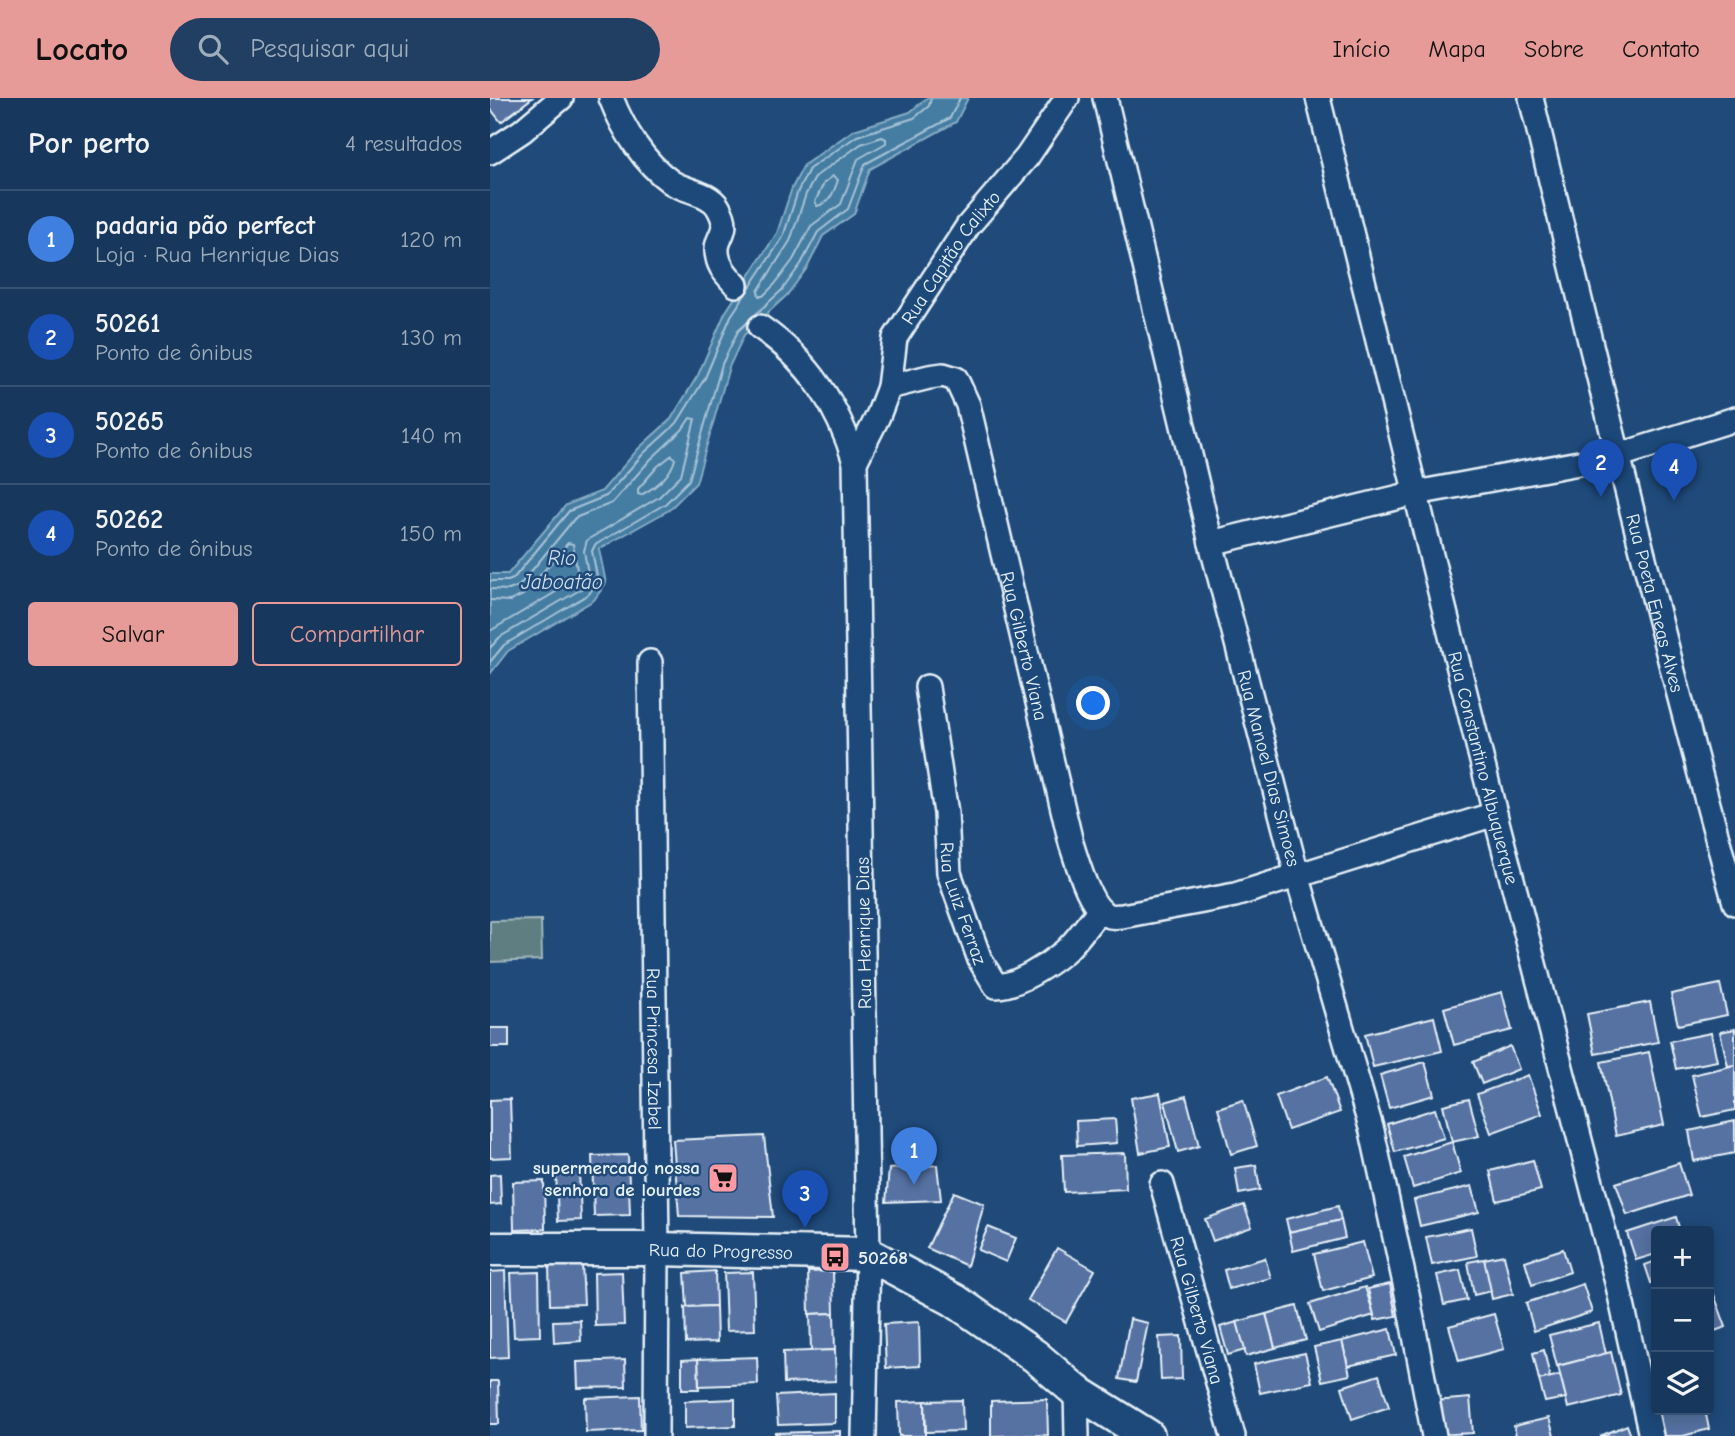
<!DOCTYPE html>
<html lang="pt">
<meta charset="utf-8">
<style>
body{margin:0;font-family:"Comic Neue",sans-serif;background:#203f62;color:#f1f3f6}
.controls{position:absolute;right:21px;bottom:21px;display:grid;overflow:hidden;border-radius:7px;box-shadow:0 4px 18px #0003}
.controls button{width:63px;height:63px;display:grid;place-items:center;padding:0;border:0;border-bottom:2px solid #365272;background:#17385c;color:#f1f3f6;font:35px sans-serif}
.you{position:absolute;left:604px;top:606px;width:24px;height:24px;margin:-18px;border:5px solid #fff;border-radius:50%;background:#1a73e8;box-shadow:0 0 0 10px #1a73e833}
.badge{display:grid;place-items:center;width:46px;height:46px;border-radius:50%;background:#e69b98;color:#fff;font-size:23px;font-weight:700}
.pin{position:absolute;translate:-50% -58px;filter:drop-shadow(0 2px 4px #0008)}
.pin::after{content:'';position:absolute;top:37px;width:24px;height:21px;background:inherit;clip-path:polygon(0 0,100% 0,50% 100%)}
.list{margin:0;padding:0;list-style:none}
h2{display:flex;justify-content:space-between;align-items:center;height:91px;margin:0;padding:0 28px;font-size:30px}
h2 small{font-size:23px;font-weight:400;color:#9eacbb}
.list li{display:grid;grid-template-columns:46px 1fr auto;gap:21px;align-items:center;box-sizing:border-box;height:98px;padding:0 28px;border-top:2px solid #365272}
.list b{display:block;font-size:26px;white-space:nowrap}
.list p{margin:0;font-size:23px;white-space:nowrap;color:#9eacbb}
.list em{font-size:23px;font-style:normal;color:#9eacbb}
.actions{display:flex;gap:14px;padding:21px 28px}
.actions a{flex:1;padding:16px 0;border:2px solid #e69b98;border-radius:7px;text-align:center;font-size:24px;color:#e69b98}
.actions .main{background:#e69b98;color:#111}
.icon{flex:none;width:38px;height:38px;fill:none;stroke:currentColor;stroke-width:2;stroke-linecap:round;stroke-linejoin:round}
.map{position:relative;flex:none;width:1245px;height:1338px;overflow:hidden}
header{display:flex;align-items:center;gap:42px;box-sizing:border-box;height:98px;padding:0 35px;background:#e69b98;color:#111}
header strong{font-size:33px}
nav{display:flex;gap:38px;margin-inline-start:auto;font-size:24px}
.search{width:490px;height:63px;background:#203f62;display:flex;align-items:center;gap:18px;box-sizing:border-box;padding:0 24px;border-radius:38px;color:#9eacbb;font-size:26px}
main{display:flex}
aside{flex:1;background:#17385c}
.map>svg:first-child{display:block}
.green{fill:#5e7e82;stroke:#a3b8bd;stroke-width:2}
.water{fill:#457ca2;stroke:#86abc4;stroke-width:2}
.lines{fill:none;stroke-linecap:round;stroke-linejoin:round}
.shore{stroke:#a7c2d6;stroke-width:2}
.building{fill:#5772a3;stroke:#e8f1f8;stroke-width:2}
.street-casing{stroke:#e8f1f8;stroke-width:28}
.secondary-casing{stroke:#e8f1f8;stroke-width:37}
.street{stroke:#1f4a7a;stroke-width:23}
.secondary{stroke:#1f4a7a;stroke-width:32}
.labels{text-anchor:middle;stroke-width:5;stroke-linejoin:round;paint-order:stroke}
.street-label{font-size:19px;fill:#e8f1f8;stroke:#1f4a7a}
.poi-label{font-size:19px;font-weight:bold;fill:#e8f1f8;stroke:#1f4a7a;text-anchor:end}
.water-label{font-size:21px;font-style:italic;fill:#d0dfeb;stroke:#1f4a7a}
</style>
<header>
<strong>Locato</strong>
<div class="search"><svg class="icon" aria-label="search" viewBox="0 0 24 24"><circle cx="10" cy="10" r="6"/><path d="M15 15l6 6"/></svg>Pesquisar aqui</div>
<nav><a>Início</a><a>Mapa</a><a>Sobre</a><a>Contato</a></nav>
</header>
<main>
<aside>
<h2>Por perto<small>4 resultados</small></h2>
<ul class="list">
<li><span class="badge" style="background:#3f7fe0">1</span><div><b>padaria pão perfect</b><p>Loja · Rua Henrique Dias</p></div><em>120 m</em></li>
<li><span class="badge" style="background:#1a4fb4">2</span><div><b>50261</b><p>Ponto de ônibus</p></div><em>130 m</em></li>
<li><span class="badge" style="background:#1a4fb4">3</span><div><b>50265</b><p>Ponto de ônibus</p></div><em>140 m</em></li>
<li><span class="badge" style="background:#1a4fb4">4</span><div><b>50262</b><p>Ponto de ônibus</p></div><em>150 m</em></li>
</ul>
<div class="actions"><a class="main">Salvar</a><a>Compartilhar</a></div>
</aside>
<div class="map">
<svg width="1245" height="1338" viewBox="0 0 1245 1338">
<rect width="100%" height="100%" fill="#1f4a7a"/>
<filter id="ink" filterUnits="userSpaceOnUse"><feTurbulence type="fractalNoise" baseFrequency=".0143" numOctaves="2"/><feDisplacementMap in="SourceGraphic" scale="14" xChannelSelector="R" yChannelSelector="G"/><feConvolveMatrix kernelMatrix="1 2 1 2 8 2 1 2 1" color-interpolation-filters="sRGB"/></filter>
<g filter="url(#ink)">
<polygon class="green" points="51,822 52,862 0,864 0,823"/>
<polygon class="water" points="437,0 478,0 466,24 380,71 364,116 333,138 317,170 297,197 254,237 239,269 206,385 179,412 109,451 116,485 104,502 18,553 0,576 0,476 18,476 76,407 112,393 149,350 181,321 208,277 235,215 287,135 302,90 314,67 364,32 420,14"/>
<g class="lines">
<g class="shore">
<polygon points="392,39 396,41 396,45 368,61 351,106 321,128 303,162 285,186 273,198 269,198 268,193 300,143 316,96 326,78 371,46"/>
<path d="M 343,78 L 348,82 C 344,94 340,105 327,108 L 325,104 L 334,85 Z"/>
<polyline points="265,217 292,192 311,166 328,134 358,111 375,66 460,20 470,0"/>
<path d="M 182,357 L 185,361 C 181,377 166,389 151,397 L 148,396 L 148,391 L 168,368 Z"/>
<polyline points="0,483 18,483 23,481 79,413 116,398 154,355 187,325 215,280 241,218 293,139 308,93 319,71 367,38 424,20 439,8 441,0"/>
<polyline points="0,491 19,492 29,488 85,420 122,405 161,361 192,332 200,320 205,321 191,377 169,399 97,442 94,453 99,481 93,490 10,539 0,550"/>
<polyline points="0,502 20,503 33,497 78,445 83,446 88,478 86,482 0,533"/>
<polyline points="0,564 14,547 99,496 108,483 102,453 105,447 175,406 199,382 232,266 248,233 259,223"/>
</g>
</g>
<g class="building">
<polygon points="0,0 42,0 11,24 0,10"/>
<polygon points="1230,886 1237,917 1188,927 1181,896"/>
<polygon points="1012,894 1022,932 964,947 954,910"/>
<polygon points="1160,904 1168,944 1105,956 1097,916"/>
<polygon points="944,919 952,953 883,969 875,936"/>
<rect x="0" y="930" width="19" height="19"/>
<polygon points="1245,931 1245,967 1238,968 1230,934"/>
<polygon points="1221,935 1227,963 1186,971 1180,943"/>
<polygon points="1020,948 1029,971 992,986 983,964"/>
<polygon points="1159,954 1174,1027 1126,1038 1111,964"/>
<polygon points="935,964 944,997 899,1010 890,977"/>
<polygon points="1245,967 1245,1012 1212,1019 1202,977"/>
<polygon points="1038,977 1052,1016 1001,1035 987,996"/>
<polygon points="837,979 850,1014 798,1032 786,998"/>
<polygon points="670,995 680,1049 650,1055 641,1000"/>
<polygon points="696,998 709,1048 688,1054 675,1004"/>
<polygon points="20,1001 22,1059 0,1060 0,1002"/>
<polygon points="979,1001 989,1038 962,1044 953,1007"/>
<polygon points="753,1002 767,1048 741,1056 728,1010"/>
<polygon points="945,1011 954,1040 905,1054 897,1026"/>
<polygon points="625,1021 627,1045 587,1048 586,1023"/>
<polygon points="1245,1023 1245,1055 1204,1063 1199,1033"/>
<polygon points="274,1038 283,1119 189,1118 183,1042"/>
<polygon points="962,1044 971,1075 923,1090 914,1059"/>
<polygon points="635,1055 636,1091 574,1094 572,1057"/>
<polygon points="138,1057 140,1117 104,1118 102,1058"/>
<polygon points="1043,1062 1051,1092 1007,1103 1000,1073"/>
<polygon points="1189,1065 1199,1097 1137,1117 1126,1085"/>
<polygon points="447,1067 451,1102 396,1104 399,1071"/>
<polygon points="766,1067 770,1092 749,1096 745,1070"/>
<polygon points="89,1072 91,1122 68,1123 66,1073"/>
<polygon points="10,1076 11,1106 0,1107 0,1077"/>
<polygon points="54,1083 55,1131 24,1132 23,1084"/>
<polygon points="982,1088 989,1114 930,1128 924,1102"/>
<polygon points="464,1094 494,1106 477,1168 437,1150"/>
<polygon points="754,1107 762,1129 723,1143 715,1121"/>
<polygon points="848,1108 851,1122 799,1134 796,1121"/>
<polygon points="1186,1119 1190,1133 1166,1133 1166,1156 1146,1162 1137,1135"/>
<polygon points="851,1122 855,1140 803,1153 799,1134"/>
<polygon points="498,1129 526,1140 516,1164 488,1152"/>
<polygon points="981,1130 987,1158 942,1167 936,1139"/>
<polygon points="873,1144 882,1180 833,1193 824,1156"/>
<polygon points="567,1150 605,1172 576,1224 538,1202"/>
<polygon points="1073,1151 1080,1174 1042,1187 1035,1163"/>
<polygon points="1014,1157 1023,1196 1002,1201 994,1161"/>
<polygon points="775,1160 781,1180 739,1191 734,1172"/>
<polygon points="994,1161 1001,1193 984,1197 978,1164"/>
<polygon points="1166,1163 1166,1184 1161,1185 1155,1167"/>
<polygon points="92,1166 94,1206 60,1207 59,1167"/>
<polygon points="970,1172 977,1202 954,1207 947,1177"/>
<polygon points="15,1173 18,1259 0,1260 0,1174"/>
<polygon points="225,1173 226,1208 197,1209 195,1175"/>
<polygon points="343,1173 344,1215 319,1216 318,1174"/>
<polygon points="49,1174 50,1238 24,1239 21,1175"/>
<polygon points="132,1174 134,1227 105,1228 104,1175"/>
<polygon points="263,1174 265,1232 236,1233 234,1175"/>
<polygon points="900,1186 906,1218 885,1222 878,1191"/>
<polygon points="1093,1186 1102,1214 1044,1233 1036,1205"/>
<polygon points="875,1189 884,1217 829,1234 820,1206"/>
<polygon points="1222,1191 1236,1229 1219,1235 1219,1193"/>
<polygon points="226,1208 227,1244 196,1245 195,1209"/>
<polygon points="807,1208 816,1242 785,1250 776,1216"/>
<polygon points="344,1215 345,1252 321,1253 320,1216"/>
<polygon points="776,1216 785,1250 756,1258 747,1224"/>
<polygon points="1004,1216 1014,1251 969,1263 959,1228"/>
<polygon points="640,1221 658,1225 646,1284 629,1281"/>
<polygon points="90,1222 91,1243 64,1245 63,1223"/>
<polygon points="429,1224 430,1268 396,1270 394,1226"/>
<polygon points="747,1224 755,1252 738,1257 730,1229"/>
<polygon points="1109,1225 1116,1256 1067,1268 1059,1237"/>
<polygon points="900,1231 906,1257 858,1268 852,1243"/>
<polygon points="691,1238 692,1281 671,1282 669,1239"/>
<polygon points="852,1243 860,1277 832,1283 824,1249"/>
<polygon points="345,1252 346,1283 294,1285 293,1254"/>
<polygon points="1054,1252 1060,1280 1049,1282 1043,1255"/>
<polygon points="1121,1254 1131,1297 1078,1310 1068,1268"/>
<polygon points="815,1255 822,1284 770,1295 764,1266"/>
<polygon points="267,1259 268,1286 209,1288 208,1261"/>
<polygon points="208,1261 209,1291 192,1291 192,1262"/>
<polygon points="135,1262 136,1289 88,1290 87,1264"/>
<polygon points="889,1277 899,1309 862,1321 852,1289"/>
<polygon points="1070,1277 1076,1300 1055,1304 1049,1282"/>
<polygon points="0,1283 8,1283 9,1326 0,1326"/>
<polygon points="345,1295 345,1325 288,1327 286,1298"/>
<polygon points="150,1298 151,1332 96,1334 95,1300"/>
<polygon points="980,1300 983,1335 947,1337 945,1303"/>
<polygon points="245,1301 245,1328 195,1330 195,1303"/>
<polygon points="557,1301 558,1337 501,1338 501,1303"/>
<polygon points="472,1302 473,1333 436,1334 435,1303"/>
<polygon points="435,1303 435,1338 409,1338 408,1304"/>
<polygon points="1166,1312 1215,1312 1219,1331 1193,1338 1172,1338"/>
<polygon points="1059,1320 1064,1338 1026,1338 1024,1328"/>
<polygon points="1137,1327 1141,1338 1110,1338"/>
<polygon points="350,1333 350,1338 286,1338 285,1335"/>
</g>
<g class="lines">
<g class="street-casing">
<g id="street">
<path d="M 121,0 C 133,31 154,65 181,84 C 194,93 219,94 228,109 C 244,136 222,137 228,160 C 230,171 239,179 246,187"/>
<path id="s1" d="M 615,0 L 721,445 L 807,777 L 882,1033 L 916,1190 L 944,1338"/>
<path id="s2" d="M 828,0 L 1005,716 L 1128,1188 L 1161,1338"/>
<path id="s3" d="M 1041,0 C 1106,269 1171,538 1245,805"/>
<polyline points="0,54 32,33 71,0"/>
<path d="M 270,229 C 319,263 348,307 365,364"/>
<path id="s4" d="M 399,289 L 439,279 L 453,277 L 466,281 L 478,307 L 581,745 C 587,763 600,813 620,818 C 624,819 628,818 632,818 L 745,797 L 1005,716"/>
<polyline points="721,445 926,395 1127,358 1245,321"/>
<path id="s5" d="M 160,564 L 167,1151 L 166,1338"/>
<path id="s6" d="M 437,589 L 456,715 L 459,775 L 490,862 L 506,888 C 527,888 558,867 574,854 C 587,843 598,825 610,812"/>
<path id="s7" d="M 672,1086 L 743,1338"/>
<polyline points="586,1293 587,1338"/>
<path id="s8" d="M 374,1338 L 378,1156 L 365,364 L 388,318 L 399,289 L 405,240 L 478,128 L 537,59 L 577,0"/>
</g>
</g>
<g class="secondary-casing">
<g id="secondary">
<path id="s9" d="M 0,1151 L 167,1151 L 378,1156 L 464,1202 L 545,1258 L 586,1293 L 658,1338"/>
</g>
</g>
<use href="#street" class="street"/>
<use href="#secondary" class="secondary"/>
</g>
</g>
<defs>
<g id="supermarket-square" transform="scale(1.575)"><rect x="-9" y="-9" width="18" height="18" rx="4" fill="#ff9aa2" stroke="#1f4a7a"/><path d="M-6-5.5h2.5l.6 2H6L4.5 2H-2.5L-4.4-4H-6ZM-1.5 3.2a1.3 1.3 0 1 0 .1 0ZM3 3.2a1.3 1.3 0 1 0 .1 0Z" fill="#111"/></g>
<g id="bus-square" transform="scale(1.575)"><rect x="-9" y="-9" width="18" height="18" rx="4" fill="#ff9aa2" stroke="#1f4a7a"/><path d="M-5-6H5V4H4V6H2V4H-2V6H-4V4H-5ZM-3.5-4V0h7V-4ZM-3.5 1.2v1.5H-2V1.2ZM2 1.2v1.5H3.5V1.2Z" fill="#111"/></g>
</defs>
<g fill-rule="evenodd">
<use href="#supermarket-square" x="233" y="1080"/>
<use href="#bus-square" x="345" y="1159"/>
</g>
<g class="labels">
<g class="street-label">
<text dy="7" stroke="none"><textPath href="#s8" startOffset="1204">Rua Capitão Calixto</textPath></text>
<text dy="7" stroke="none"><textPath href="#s3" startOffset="520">Rua Poeta Eneas Alves</textPath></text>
<text dy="7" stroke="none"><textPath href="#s4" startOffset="345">Rua Gilberto Viana</textPath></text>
<text dy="7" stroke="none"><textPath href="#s1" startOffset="690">Rua Manoel Dias Simoes</textPath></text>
<text dy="7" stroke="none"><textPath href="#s2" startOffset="690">Rua Constantino Albuquerque</textPath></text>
<text dy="7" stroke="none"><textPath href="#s6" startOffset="220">Rua Luiz Ferraz</textPath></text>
<text transform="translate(373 835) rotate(-91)" y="7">Rua Henrique Dias</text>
<text dy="7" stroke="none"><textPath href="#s5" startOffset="387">Rua Princesa Izabel</textPath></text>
<text dy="7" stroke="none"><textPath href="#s9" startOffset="231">Rua do Progresso</textPath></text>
<text dy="7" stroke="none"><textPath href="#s7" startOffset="131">Rua Gilberto Viana</textPath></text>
</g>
<g class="poi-label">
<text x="210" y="1076">supermercado nossa<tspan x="210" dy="22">senhora de lourdes</tspan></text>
<text x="368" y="1166" text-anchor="start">50268</text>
</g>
<g class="water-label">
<text x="72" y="467">Rio<tspan x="72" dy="24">Jaboatão</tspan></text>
</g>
</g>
</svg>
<div class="controls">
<button>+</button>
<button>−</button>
<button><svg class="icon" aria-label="layers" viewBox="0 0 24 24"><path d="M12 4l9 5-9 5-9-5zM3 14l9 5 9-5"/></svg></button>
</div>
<div class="you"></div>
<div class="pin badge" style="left:424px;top:1087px;background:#3f7fe0">1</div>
<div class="pin badge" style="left:1111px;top:399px;background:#1a4fb4">2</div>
<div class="pin badge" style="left:315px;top:1130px;background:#1a4fb4">3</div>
<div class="pin badge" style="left:1184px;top:403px;background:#1a4fb4">4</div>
</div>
</main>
